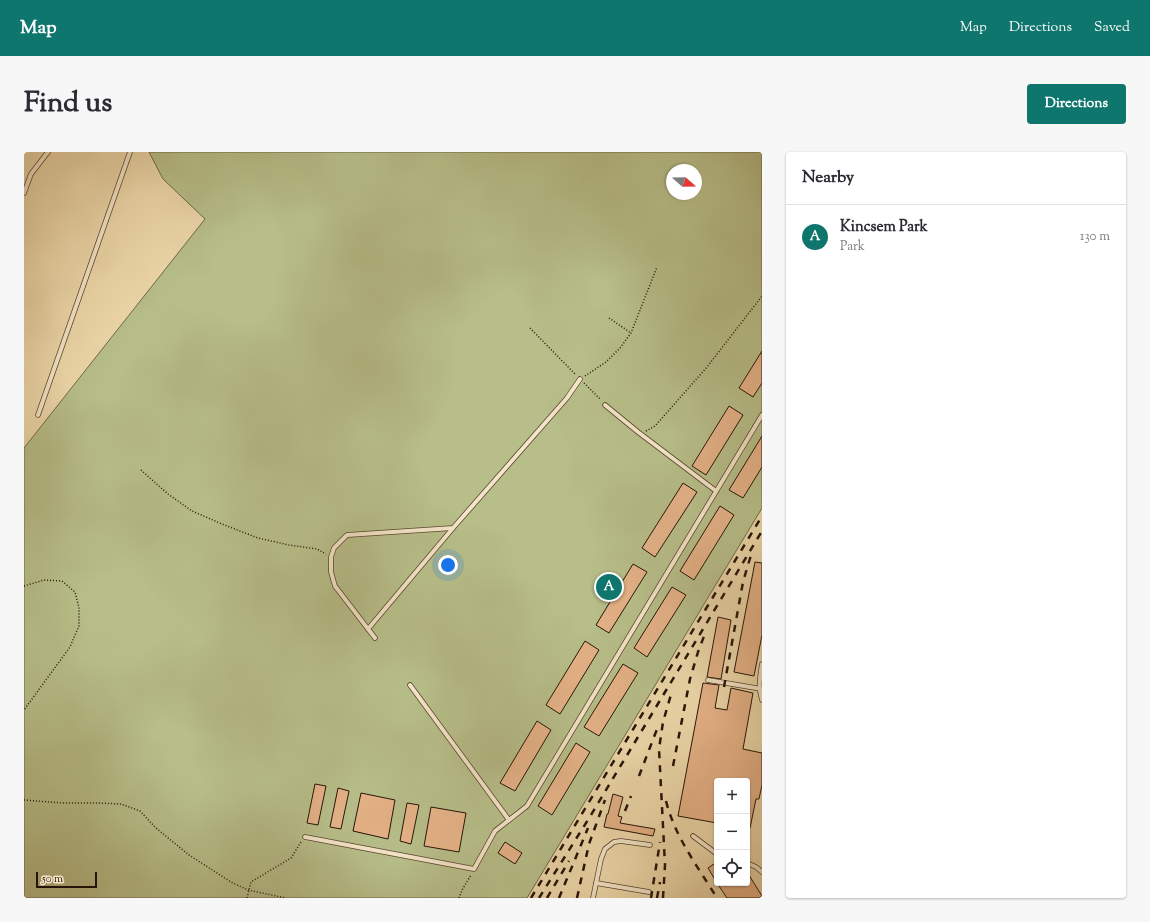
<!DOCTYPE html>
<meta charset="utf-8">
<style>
body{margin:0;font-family:"Sorts Mill Goudy",serif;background:#f7f7f7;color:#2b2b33}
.controls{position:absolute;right:12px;bottom:12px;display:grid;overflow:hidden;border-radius:4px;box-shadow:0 1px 3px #0004}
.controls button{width:36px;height:36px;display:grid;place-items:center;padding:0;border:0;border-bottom:1px solid #e1e1e2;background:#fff;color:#2b2b33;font:20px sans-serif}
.compass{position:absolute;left:642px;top:12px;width:36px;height:36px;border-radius:50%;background:#fff;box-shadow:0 1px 3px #0004;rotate:110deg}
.scale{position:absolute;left:12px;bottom:10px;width:61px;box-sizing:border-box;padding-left:4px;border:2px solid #261408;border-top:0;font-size:11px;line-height:14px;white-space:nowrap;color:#261408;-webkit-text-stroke:3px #f3e5c7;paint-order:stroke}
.you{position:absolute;left:424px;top:413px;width:14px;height:14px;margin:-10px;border:3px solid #fff;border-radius:50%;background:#1a73e8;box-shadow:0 0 0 6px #1a73e833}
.badge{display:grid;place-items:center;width:26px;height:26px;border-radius:50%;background:#0f766e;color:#fff;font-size:13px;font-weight:700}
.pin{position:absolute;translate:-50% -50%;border:2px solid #fff;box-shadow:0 1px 4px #0006}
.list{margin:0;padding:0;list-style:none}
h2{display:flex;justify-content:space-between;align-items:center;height:52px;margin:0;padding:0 16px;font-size:17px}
h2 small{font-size:13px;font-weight:400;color:#7c7c81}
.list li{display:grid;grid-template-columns:26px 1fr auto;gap:12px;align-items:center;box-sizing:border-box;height:64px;padding:0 16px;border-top:1px solid #e1e1e2}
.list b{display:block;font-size:15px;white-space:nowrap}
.list p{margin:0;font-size:13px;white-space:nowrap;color:#7c7c81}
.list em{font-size:13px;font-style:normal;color:#7c7c81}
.icon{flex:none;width:22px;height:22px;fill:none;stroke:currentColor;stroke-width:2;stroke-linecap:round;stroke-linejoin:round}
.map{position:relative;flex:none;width:738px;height:746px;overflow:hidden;border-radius:4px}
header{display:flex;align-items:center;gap:24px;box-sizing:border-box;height:56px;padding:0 20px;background:#0f766e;color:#fff}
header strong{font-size:19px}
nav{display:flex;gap:22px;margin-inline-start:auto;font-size:14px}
.intro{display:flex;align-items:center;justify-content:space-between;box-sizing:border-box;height:96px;padding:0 24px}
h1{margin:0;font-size:28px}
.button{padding:10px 18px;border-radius:4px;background:#0f766e;color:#fff;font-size:14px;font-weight:700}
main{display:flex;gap:24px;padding:0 24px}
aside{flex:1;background:#fff;border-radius:4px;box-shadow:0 1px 3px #0004}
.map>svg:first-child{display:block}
.green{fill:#b7be89;stroke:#6e6948;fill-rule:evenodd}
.building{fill:#e5b287;stroke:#261408}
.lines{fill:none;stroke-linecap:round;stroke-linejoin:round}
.lane-casing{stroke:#584530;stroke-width:5.5}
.path{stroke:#261408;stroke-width:1.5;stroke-dasharray:1 2;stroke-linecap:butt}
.lane{stroke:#f3e5c7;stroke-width:4}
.rail{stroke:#261408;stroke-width:2.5;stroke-dasharray:7 7;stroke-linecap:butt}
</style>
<header>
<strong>Map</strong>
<nav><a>Map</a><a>Directions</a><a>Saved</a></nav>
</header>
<div class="intro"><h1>Find us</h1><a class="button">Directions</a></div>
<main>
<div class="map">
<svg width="738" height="746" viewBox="0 0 738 746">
<rect width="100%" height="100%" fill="#ecd7a9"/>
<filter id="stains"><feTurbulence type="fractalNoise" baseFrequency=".005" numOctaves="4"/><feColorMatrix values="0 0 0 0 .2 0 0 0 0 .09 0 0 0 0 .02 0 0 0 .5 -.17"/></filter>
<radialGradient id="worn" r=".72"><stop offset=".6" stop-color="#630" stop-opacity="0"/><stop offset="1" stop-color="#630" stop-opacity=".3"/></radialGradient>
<path class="green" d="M 125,0 L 738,0 L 738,356 L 503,746 L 0,746 L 0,296 L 181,67 L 139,27 ZM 648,18 L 672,18 L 672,42 L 648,42 Z"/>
<g class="building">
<polygon points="738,199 738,231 729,245 715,236"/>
<polygon points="705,254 719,263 682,323 668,314"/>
<polygon points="738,284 738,315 719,346 705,338"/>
<polygon points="659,331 673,340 631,405 618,396"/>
<polygon points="696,354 710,363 670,428 656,419"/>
<polygon points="731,410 738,411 738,483 730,524 710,520"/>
<polygon points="609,412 623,420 585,481 572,473"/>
<polygon points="648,435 662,443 623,505 610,496"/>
<polygon points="694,465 707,468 697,527 683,525"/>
<polygon points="561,489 575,498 536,562 522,553"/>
<polygon points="599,512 614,521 575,584 560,575"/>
<polygon points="679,531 695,533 691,556 703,558 707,536 729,541 719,597 738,601 738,633 735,647 732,647 726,676 723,676 723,629 693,629 693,671 654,664"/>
<polygon points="513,569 527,578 491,639 476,631"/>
<polygon points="552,591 566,600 528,663 514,654"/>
<polygon points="291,632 302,634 294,673 283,671"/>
<polygon points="314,636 325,639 317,677 306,675"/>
<polygon points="337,641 371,648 364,687 329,679"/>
<polygon points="589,642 599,645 594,664 598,665 596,671 631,677 629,684 580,675 583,662 584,662"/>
<polygon points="383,651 395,653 387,692 376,689"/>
<polygon points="407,655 442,661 435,700 400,694"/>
<polygon points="481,690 498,701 491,712 474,701"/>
<polygon points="693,710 693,731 684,716"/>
<polygon points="723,720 738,744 735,746 703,746 693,731 723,731"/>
</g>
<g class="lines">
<g class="lane-casing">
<g id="lane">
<polyline points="0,41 7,22 24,0"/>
<polyline points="581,253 614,280 692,339"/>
<polyline points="14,263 106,0"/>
<polyline points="344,477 429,376"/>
<polyline points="351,486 311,434 307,420 307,405 310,396 323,383 429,376 543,246 556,227"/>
<path d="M 738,512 C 736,525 734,535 738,548"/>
<polyline points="684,528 738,537"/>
<polyline points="386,533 485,668"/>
<polyline points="669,684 693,702"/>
<polyline points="281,685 450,717 471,679 503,654 738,263"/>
<polyline points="723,711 732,715 738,720"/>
<polyline points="572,731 625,740"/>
<polyline points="569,746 577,707 581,697 590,690 597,689 626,693"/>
</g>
</g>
<g class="path">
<polyline points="585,166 607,181"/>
<polyline points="506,176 552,223"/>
<polyline points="561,224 582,210 596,196 607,181 633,115"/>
<polyline points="560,231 577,248"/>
<polyline points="622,279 631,274 683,215 738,144"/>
<polyline points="117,318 144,342 168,359 198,372 234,386 265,393 293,397 302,402"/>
<polyline points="0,434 20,428 38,429 51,440 55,456 55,474 46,495 0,558"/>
<polyline points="0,648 39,651 73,651 97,652 116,659 132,676 165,703 207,730 224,738 262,746"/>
<polyline points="223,746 227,730 267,706 277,690"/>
<polyline points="435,746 438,738 447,723"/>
</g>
<use href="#lane" class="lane"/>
<g class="rail">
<polyline points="700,535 719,430 727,403"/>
<polyline points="649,614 666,527 674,500 682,479"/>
<polyline points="615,624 635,572"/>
<path d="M 642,649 C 651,685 674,715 693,746"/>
<polyline points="601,659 607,644"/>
<polyline points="507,746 738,364"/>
<polyline points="515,746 567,663 738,379"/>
<polyline points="523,746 545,709"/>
<polyline points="535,746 564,676"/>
<polyline points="553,746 565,692 581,648"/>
<polyline points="627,746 636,690"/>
<polyline points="633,746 636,730"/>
<polyline points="639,746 641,713 635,597 639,570 648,539"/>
</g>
</g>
<rect width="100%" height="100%" filter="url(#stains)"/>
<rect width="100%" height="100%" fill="url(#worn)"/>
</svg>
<div class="controls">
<button>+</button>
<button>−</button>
<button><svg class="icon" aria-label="locate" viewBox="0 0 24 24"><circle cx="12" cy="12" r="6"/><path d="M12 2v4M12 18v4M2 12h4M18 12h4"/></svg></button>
</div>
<svg class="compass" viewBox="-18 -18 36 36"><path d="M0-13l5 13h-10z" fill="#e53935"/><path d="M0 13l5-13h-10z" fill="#7c7c81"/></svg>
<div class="scale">50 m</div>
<div class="you"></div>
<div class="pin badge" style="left:585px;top:435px">A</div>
</div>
<aside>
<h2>Nearby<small></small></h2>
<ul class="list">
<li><span class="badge">A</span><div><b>Kincsem Park</b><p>Park</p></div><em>130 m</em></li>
</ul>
</aside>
</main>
